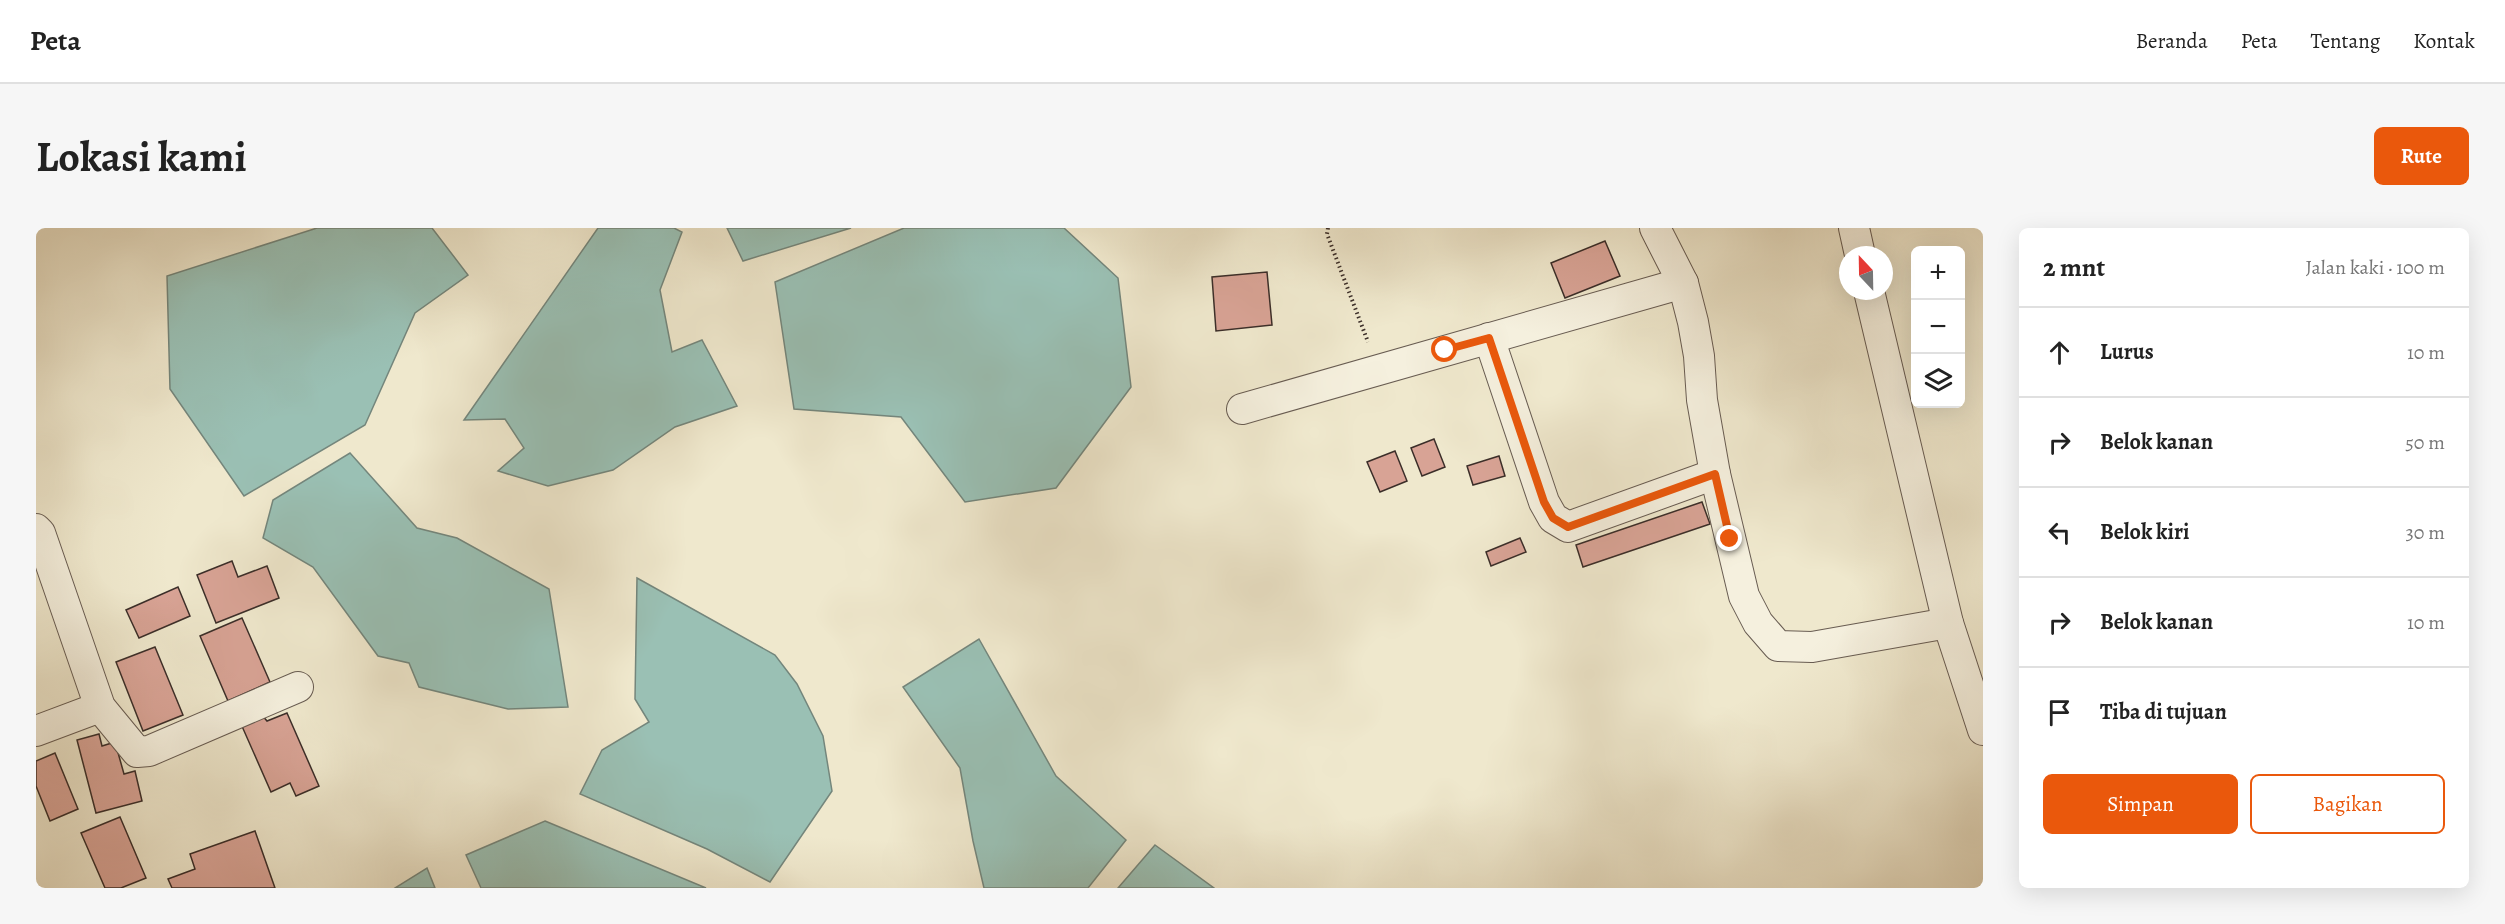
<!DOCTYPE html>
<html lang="id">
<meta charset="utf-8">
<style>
body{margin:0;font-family:Alegreya,serif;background:#f6f6f6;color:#222}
.controls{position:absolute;right:18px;top:18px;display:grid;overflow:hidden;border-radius:9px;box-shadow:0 6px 24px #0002}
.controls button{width:54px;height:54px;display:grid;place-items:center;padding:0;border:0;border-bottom:2px solid #e0e0e0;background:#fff;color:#222;font:30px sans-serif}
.compass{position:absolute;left:1803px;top:18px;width:54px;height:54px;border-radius:50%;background:#fff;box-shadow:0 6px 24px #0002;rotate:338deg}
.stop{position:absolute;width:18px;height:18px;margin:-14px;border:4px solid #ea580c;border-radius:50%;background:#fff}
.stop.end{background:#ea580c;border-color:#fff;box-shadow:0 2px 6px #0008}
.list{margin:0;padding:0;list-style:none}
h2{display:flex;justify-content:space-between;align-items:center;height:78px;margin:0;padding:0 24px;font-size:26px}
h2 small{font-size:20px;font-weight:400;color:#767676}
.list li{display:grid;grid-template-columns:39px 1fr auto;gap:18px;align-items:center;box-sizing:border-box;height:90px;padding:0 24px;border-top:2px solid #e0e0e0}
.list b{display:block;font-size:22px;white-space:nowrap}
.list em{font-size:20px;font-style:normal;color:#767676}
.actions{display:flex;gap:12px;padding:18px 24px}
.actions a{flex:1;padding:14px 0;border:2px solid #ea580c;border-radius:9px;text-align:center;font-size:21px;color:#ea580c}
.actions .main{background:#ea580c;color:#fff}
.icon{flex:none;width:33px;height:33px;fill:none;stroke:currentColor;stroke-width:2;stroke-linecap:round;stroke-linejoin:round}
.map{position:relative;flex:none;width:1947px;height:660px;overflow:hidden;border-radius:9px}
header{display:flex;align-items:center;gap:36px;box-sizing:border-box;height:84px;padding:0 30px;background:#fff;border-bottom:2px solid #e0e0e0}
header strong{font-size:28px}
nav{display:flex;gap:33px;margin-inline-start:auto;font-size:21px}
.intro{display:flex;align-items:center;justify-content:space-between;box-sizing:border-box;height:144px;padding:0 36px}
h1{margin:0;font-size:42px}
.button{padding:15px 27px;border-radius:9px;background:#ea580c;color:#fff;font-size:21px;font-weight:700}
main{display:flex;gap:36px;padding:0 36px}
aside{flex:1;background:#fff;border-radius:9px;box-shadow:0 6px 24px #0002}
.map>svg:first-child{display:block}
.water{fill:#9ac0b4;stroke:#74867c;stroke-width:1.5}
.building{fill:#d8a395;stroke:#3b2e29;stroke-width:1.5}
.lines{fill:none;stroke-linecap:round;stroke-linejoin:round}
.street-casing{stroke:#685c52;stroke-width:32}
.path{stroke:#3b2e29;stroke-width:4;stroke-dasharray:1.5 3;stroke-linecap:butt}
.street{stroke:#f5f0de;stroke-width:30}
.route{stroke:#ea580c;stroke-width:8}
</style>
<header>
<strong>Peta</strong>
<nav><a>Beranda</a><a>Peta</a><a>Tentang</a><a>Kontak</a></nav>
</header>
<div class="intro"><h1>Lokasi kami</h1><a class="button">Rute</a></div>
<main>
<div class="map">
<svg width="1947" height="660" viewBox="0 0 1947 660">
<rect width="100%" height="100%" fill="#efe8cd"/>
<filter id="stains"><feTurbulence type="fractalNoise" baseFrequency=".00333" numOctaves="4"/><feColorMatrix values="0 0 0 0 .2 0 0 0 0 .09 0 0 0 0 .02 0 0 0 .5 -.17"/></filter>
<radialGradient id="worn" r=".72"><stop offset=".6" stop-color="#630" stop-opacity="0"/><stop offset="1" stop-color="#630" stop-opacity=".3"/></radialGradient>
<g class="water">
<polygon points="281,0 396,0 432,47 379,85 329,197 208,268 134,161 131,48"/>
<polygon points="562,0 638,0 646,4 624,62 636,124 666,112 701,178 639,199 577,242 512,258 462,243 488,220 469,191 428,192"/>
<polygon points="691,0 815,0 707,33"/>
<polygon points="868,0 1028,0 1082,50 1095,159 1020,260 929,274 865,189 758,181 739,54"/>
<polygon points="314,225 381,300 421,310 513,361 532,479 472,481 383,459 373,435 342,428 277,339 227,310 237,272"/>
<polygon points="601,350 739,427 761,456 787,508 796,563 734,654 671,621 544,566 566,522 613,494 599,471"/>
<polygon points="943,411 1020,548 1090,612 1052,660 948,660 937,613 924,540 867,459"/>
<polygon points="509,593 670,660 445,660 430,627"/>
<polygon points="1119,617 1178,660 1082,660"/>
<polygon points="391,640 399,660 359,660"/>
</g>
<g class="building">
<polygon points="1569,13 1584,48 1529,70 1515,35"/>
<polygon points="1231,44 1236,97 1180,103 1176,49"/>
<polygon points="1398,211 1409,239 1386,248 1375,220"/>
<polygon points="1359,223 1371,253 1344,264 1331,234"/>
<polygon points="1463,228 1469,248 1437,257 1431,238"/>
<polygon points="1666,274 1674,296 1547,339 1540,317"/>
<polygon points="1484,310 1490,324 1455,338 1450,324"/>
<polygon points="196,333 202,349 231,338 243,370 180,395 161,347"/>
<polygon points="142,359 154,388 103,410 90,382"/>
<polygon points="206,390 234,454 192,473 164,408"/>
<polygon points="119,419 147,487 107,503 80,434"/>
<polygon points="251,485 283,558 260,568 254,555 235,564 205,496 226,487 231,493"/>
<polygon points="63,506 66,518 79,514 88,546 99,543 106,573 60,585 41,512"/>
<polygon points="19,525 42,581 14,593 0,558 0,533"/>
<polygon points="84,589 110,650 85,660 69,660 45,605"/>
<polygon points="219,603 239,660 136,660 132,651 159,641 154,626"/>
</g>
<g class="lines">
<g class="street-casing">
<g id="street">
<polyline points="1619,0 1647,55 1657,94 1663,128 1666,172 1679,246 1708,368 1722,395 1742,418 1776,419 1912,395"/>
<polyline points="1818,0 1824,27"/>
<polyline points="1833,63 1912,395 1947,502"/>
<polyline points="1453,110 1508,274 1517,290 1532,299 1679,246"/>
<polyline points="1206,181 1647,55"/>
<polyline points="0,301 4,305 64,479 101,524 113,523 262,459"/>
<polyline points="0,503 64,479"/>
</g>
</g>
<polyline class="path" points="1292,0 1291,6 1332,114"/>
<use href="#street" class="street"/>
</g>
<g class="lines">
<polyline class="route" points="1409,122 1453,110 1508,274 1517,290 1532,299 1679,246 1694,311"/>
</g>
<rect width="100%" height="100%" filter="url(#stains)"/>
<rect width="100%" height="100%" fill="url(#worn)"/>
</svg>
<div class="controls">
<button>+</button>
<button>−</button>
<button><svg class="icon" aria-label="layers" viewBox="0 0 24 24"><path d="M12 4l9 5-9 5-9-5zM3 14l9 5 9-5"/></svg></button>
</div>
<svg class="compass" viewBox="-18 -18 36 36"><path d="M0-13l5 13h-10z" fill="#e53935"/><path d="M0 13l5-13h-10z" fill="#767676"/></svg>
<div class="stop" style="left:1409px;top:122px"></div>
<div class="stop end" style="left:1694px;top:311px"></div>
</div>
<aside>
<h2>2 mnt<small>Jalan kaki · 100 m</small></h2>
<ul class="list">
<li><svg class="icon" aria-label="ahead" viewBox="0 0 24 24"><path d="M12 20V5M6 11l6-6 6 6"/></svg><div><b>Lurus</b></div><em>10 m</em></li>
<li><svg class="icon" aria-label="right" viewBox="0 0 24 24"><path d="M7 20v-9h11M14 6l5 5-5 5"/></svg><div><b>Belok kanan</b></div><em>50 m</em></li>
<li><svg class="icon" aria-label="left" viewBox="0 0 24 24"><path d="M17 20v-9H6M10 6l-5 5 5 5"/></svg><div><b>Belok kiri</b></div><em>30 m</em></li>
<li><svg class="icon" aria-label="right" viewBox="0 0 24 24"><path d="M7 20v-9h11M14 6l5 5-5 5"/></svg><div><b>Belok kanan</b></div><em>10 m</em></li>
<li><svg class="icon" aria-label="arrive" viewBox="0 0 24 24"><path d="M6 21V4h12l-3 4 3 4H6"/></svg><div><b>Tiba di tujuan</b></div></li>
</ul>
<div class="actions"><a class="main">Simpan</a><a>Bagikan</a></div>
</aside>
</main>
